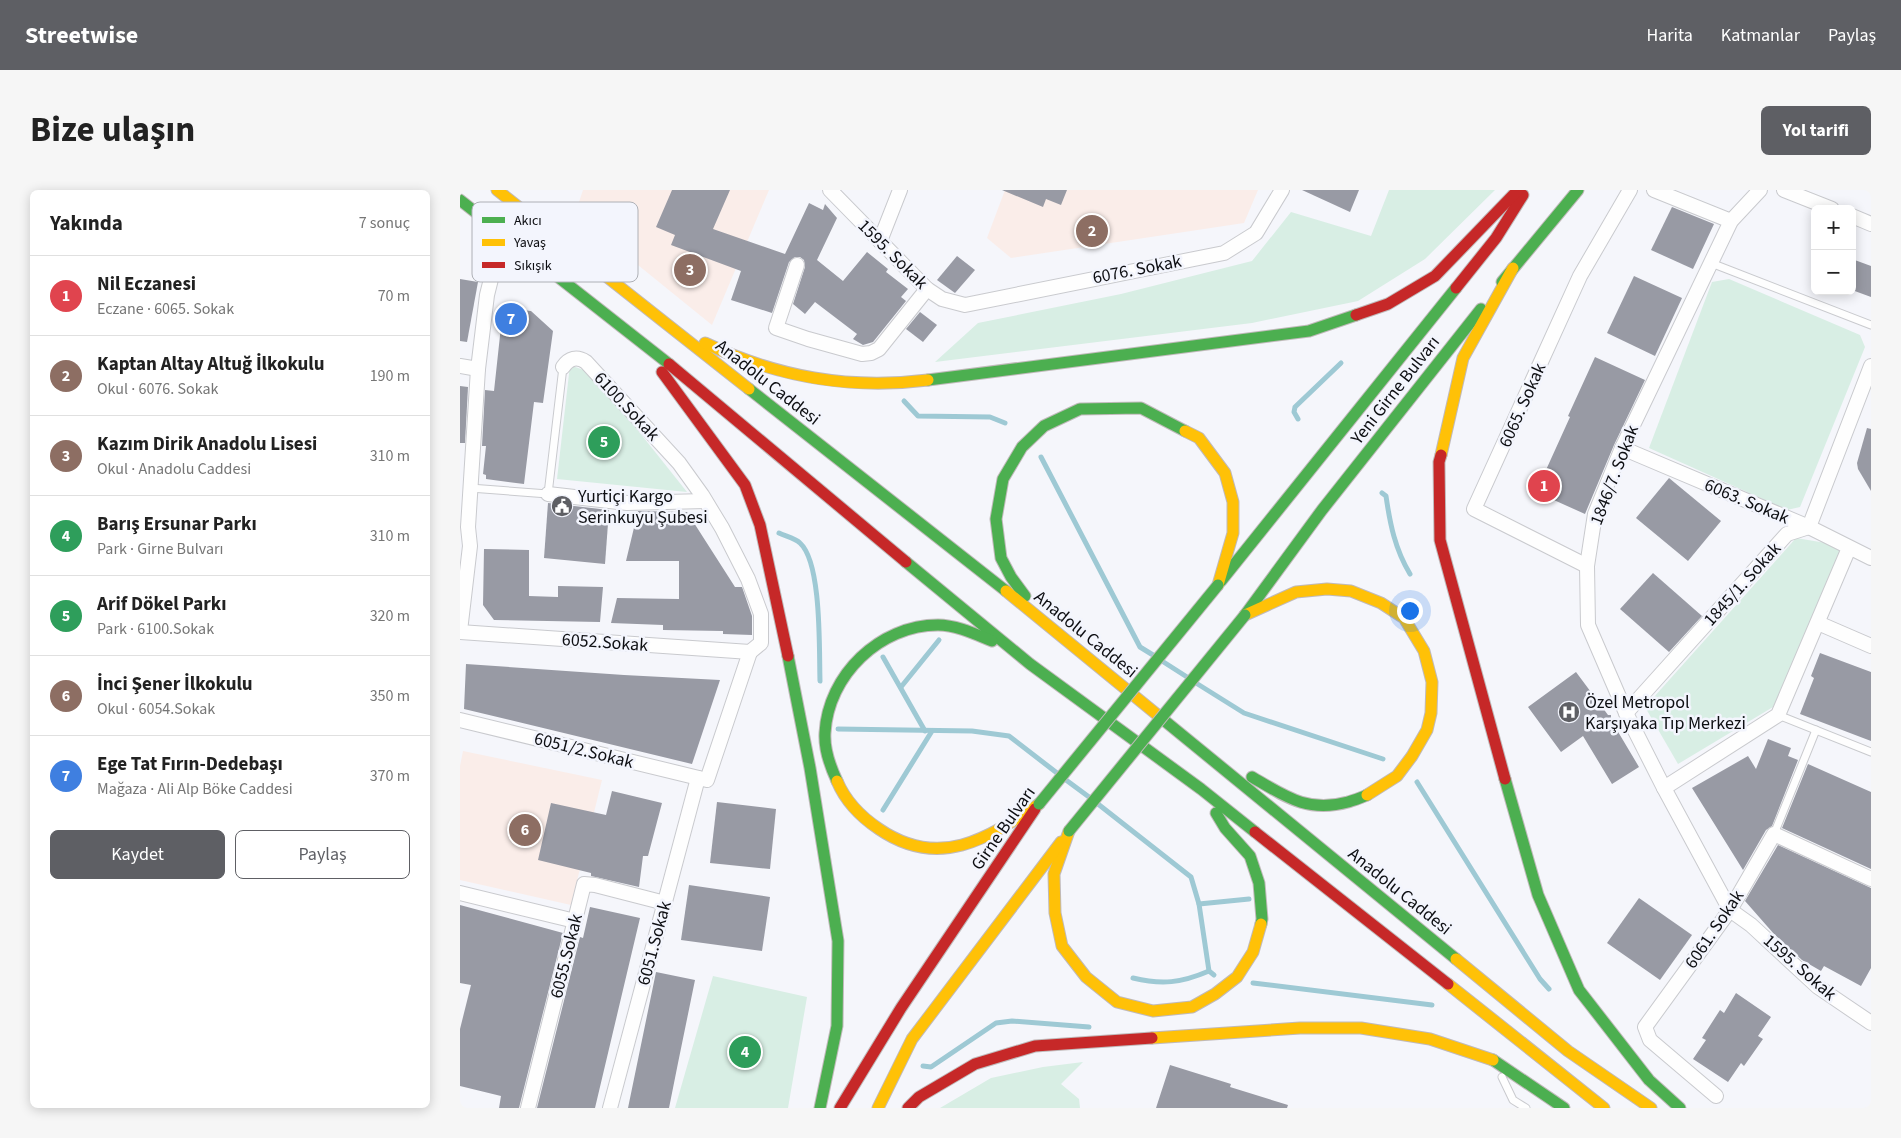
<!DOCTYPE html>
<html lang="tr">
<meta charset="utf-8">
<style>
body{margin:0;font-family:"Source Sans 3",sans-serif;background:#f6f6f6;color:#222}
.controls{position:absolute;right:15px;top:15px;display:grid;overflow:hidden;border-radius:8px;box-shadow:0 2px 12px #0003}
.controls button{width:45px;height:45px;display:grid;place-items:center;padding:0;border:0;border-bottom:1px solid #e0e0e0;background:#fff;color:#222;font:25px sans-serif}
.you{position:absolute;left:949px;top:420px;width:18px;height:18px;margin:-12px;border:4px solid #fff;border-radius:50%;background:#1a73e8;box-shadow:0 0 0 8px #1a73e833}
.badge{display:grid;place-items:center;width:32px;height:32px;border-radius:50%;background:#5e5f64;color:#fff;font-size:16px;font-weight:700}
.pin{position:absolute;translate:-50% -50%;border:2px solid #fff;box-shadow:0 1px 5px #0006}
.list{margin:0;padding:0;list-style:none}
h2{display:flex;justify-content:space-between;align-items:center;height:65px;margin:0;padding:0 20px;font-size:21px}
h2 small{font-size:16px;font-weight:400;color:#767676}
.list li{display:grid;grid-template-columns:32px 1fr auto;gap:15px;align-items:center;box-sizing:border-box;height:80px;padding:0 20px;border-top:1px solid #e0e0e0}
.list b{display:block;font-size:19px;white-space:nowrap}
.list p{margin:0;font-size:16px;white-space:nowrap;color:#767676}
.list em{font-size:16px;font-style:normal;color:#767676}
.actions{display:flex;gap:10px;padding:15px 20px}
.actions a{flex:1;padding:11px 0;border:1px solid #5e5f64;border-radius:8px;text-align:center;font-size:18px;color:#5e5f64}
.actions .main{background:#5e5f64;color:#fff}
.map{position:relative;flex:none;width:1411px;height:918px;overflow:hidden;border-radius:8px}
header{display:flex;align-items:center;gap:30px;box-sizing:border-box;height:70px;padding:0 25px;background:#5e5f64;color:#fff}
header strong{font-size:24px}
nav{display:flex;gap:28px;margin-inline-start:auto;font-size:18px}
.intro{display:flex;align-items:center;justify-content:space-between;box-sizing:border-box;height:120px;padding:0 30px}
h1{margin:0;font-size:35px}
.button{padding:12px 22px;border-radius:8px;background:#5e5f64;color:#fff;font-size:18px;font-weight:700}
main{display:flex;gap:30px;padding:0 30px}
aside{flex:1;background:#fff;border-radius:8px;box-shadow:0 2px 12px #0003}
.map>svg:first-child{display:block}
.education{fill:#faede9}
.green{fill:#d8eee4}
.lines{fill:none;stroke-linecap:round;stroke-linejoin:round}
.stream{stroke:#9ec9d4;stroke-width:5}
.building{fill:#989aa4}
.lane-casing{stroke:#c9cace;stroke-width:9}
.street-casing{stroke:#c9cace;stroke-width:16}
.fast-casing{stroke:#c0baba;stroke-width:13}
.slow-casing{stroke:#c0baba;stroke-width:13}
.jam-casing{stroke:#c0baba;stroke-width:13}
.lane{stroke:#fefefe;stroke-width:7}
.street{stroke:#fefefe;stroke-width:14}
.fast{stroke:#4caf50;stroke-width:11}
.slow{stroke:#ffc107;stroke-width:11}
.jam{stroke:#c62828;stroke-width:11}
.fast-bridge-casing{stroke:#c0baba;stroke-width:13;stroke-linecap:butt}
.fast-bridge{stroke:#4caf50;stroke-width:11}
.labels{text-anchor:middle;stroke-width:5;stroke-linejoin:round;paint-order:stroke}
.street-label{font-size:18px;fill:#0d0e12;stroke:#f3f5fd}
.poi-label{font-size:18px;fill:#0d0e12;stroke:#f3f5fd;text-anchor:start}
.key{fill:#f3f5fd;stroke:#aeb0b6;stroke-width:1}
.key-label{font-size:14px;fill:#0d0e12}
</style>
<header>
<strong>Streetwise</strong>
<nav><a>Harita</a><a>Katmanlar</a><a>Paylaş</a></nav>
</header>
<div class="intro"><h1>Bize ulaşın</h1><a class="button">Yol tarifi</a></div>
<main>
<aside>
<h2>Yakında<small>7 sonuç</small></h2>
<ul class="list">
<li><span class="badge" style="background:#e0444e">1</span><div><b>Nil Eczanesi</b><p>Eczane · 6065. Sokak</p></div><em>70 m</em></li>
<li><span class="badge" style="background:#8d6e63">2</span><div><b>Kaptan Altay Altuğ İlkokulu</b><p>Okul · 6076. Sokak</p></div><em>190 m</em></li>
<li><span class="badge" style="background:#8d6e63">3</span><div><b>Kazım Dirik Anadolu Lisesi</b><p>Okul · Anadolu Caddesi</p></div><em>310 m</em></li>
<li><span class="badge" style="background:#2e9e5b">4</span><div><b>Barış Ersunar Parkı</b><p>Park · Girne Bulvarı</p></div><em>310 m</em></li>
<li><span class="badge" style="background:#2e9e5b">5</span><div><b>Arif Dökel Parkı</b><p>Park · 6100.Sokak</p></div><em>320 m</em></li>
<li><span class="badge" style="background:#8d6e63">6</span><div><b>İnci Şener İlkokulu</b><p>Okul · 6054.Sokak</p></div><em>350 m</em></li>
<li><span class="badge" style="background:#3f7fe0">7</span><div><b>Ege Tat Fırın-Dedebaşı</b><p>Mağaza · Ali Alp Böke Caddesi</p></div><em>370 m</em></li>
</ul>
<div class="actions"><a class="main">Kaydet</a><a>Paylaş</a></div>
</aside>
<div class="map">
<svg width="1411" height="918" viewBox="0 0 1411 918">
<rect width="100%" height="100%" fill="#f5f6fb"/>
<g class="education">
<polygon points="123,0 309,0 252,135 115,24"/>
<polygon points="545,0 798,0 784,33 551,68 527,48"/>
<polygon points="3,561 142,590 111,715 0,690 0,576"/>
</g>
<g class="green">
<polygon points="929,0 1035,0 965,69 898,111 792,133 475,172 518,133 661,104 792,71 831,22 911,46"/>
<polygon points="1269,89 1400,145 1405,157 1340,317 1327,320 1189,258 1252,92"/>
<polygon points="110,175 129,182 172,233 227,302 97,289"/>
<polygon points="1336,348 1384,356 1313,517 1218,574 1185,517"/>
<polygon points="253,786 347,807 328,918 215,918"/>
<polygon points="623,872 601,894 619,909 620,918 480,918 531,888 583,877"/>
</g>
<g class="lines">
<g class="stream">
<polyline points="444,211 458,226 530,227 545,233"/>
<polyline points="838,229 834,222 835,217 881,173"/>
<polyline points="581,267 680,457 693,465"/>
<path d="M 922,303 L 926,306 C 930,334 935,359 950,384"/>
<path d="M 319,343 C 325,346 335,348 340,353 C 362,373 359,461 360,491"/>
<polyline points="423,467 465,541"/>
<polyline points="702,471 727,487"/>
<polyline points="736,493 784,523 923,569"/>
<polyline points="441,497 479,450"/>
<polyline points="378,539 512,541 549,546 597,583"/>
<polyline points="606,590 629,607"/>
<polyline points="957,592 1080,789 1089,799"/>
<polyline points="638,614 731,687 739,714 749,781 754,785"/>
<polyline points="423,620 472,541"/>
<polyline points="739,714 789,709"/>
<path d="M 673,788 C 702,795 721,793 749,781"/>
<polyline points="793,793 972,815"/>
<polyline points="463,876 471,877 536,833 552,831 629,837"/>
</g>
</g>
<g class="building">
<polygon points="212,0 270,0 253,39 325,64 349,13 363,20 365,14 377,28 357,70 383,91 407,62 428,79 426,82 448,99 441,107 446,111 413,152 403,155 393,149 397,144 355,112 345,124 333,114 345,77 344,70 340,67 335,67 329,72 312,123 271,110 281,81 211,55 215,45 196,37"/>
<polygon points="542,0 607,0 601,15 586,9 583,17"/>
<polygon points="842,0 899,0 890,22"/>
<polygon points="1212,17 1254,34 1233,79 1191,60"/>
<polygon points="497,66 515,80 495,103 477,90"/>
<polygon points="1392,69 1411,76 1411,107 1392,100"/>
<polygon points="1174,86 1222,108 1195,166 1147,143"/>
<polygon points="0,89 18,92 7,152 0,151"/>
<polygon points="43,118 71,121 93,141 83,213 74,212 64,294 26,289 26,285 23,284 26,256 22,256 25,200 34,201"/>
<polygon points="460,122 477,135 463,152 446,139"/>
<polygon points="1135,167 1185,190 1154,255 1125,324 1076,302 1110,227 1108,226"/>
<polygon points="0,196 8,197 5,253 0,253"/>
<polygon points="1407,238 1411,239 1411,301 1398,279 1397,273"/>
<polygon points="1209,288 1261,331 1228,371 1176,328"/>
<polygon points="88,313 149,320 145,374 84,368"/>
<polygon points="178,321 227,322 275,397 282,397 292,426 292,445 263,444 263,441 203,440 203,435 151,433 157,408 219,409 219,371 166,371"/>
<polygon points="24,359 69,360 69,406 98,407 98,396 143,397 140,432 34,430 23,415"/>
<polygon points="1193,383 1242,426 1209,462 1160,419"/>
<polygon points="1360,463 1411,482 1411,551 1340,524 1354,488 1351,486"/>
<polygon points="6,474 164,485 260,490 232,574 4,519"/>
<polygon points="1116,482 1148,525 1151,525 1151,530 1179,577 1152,594 1123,546 1101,562 1068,517"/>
<polygon points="1308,549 1331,558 1328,566 1338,570 1312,636 1306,640 1283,680 1232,598 1288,566 1296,579"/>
<polygon points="1348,574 1411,602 1411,679 1322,638"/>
<polygon points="152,601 202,613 188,666 183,666 179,697 131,686 131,683 78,670 91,613 146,625"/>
<polygon points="257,612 316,619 310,679 250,673"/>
<polygon points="1318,655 1411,698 1411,778 1401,796 1364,776 1361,781 1342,770 1314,744 1285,711"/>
<polygon points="229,695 310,707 302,761 221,750"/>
<polygon points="1179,708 1232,745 1200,790 1147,753"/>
<polygon points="0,715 103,743 59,918 39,918 41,906 0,896 0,839 11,795 0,793"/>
<polygon points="130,717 180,728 135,918 77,918 120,747 123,748"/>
<polygon points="196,782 235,790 218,873 209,918 168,918"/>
<polygon points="1276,803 1311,827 1298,846 1303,849 1284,876 1281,873 1268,892 1233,869 1246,850 1242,848 1260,820 1264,823"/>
<polygon points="710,875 771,894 770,897 828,915 827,918 696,918"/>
</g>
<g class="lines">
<g class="lane-casing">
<g id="lane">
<polyline points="1251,73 1411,135"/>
<polyline points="10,298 88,304 103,177"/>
<polyline points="1318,525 1411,562"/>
<polyline points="1314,644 1356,540"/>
<polyline points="1042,887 1053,910 1066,918"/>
</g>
</g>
<g class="street-casing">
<g id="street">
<polyline points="370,0 467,99 482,109 505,115 764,63 796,43 822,0"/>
<polyline points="1194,0 1271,31"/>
<polyline points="1300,0 1271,31 1162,258 1135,324 1127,376 1128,435 1166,523 1204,598 1270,720 1291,735 1358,797 1411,833"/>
<polyline points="1324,0 1372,19"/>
<polyline points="1392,26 1411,34"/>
<polyline points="420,51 440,0"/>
<polyline points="337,75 316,138 348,149 402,164 411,163 419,159 467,99"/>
<polyline points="0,176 18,179"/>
<path d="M 103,177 C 109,168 117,166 126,172 L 219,273 L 242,305 L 262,338 L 288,389 L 301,424 L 301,453 L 290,462"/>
<polyline points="1162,258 1349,337 1411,368"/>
<polyline points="88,304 167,313 245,311"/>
<polyline points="1127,376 1014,319 1120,86 1170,0"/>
<polyline points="1358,433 1411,456"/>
<polyline points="0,441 10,356 8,337 18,179 27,105 32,85"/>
<polyline points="0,442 290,462"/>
<polyline points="1166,523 1327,344 1349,337 1411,176"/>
<polyline points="0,530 247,590 290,462"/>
<polyline points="1204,598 1318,525 1389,358"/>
<polyline points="0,703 115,731"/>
<polyline points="1256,906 1190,850 1185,837 1270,720 1314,644 1411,689"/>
<polyline points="68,918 124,694 135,695 205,713"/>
<polyline points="150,918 238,588"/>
</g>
</g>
<g class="fast-casing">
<g id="fast">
<polyline points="0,10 209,174"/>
<polyline points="1042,92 1118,0"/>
<polyline points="468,190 849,141 896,125"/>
<polyline points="289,199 546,401"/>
<polyline points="446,372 570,474 741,599 795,642"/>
<polyline points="761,391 996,98"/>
<polyline points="565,406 551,387 541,368 536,329 543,289 562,257 584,236 620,219 681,218 725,241"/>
<polyline points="785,425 862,320 1021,119"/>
<polyline points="328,466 350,578 378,751 377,836 360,918"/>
<polyline points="700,527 996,769"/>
<path d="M 792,587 C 826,607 848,623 888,612 C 894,610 901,608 907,605"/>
<polyline points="1045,589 1078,705 1119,800 1189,890 1220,918"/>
<path d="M 377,591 C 370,576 364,559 365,543 C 368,485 420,435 478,435 C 496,435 515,444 532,451"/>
<polyline points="756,623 765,638 790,666 799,693 802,729 801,734"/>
<polyline points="1033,870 1104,918"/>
</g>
</g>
<g class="slow-casing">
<g id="slow">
<polyline points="37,0 289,199"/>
<path d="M 245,153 C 317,187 389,200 468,190"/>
<polyline points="725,241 739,248 765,283 773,312 773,343 758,395"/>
<polyline points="981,265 1003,168 1053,78"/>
<polyline points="546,401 700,527"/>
<polyline points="785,425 836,402 867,399 891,401 921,413 944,428 964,461 972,492 971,523 967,540 952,566 937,586 907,605"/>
<path d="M 377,591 C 385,610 401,627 419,639 C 479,680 527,649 579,614"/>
<polyline points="609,641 594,684 595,723 602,756 626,787 657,812 693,821 732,817 755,804 777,787 793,762 801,734"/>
<polyline points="996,769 1108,861 1191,918"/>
<polyline points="988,794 1144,918"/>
<polyline points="692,848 840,838 901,838 970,849 1033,870"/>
<polyline points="418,918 452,849 601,652"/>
</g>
</g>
<g class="jam-casing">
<g id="jam">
<polyline points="996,98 1036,48 1063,5"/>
<polyline points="896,125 928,114 975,86 1058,0"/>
<polyline points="209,174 446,372"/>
<polyline points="202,182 285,295 300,335 328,466"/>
<polyline points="981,265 979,272 980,350 1045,589"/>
<polyline points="795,642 988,794"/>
<polyline points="380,918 441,818 575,619"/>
<polyline points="448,918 459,907 515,874 575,856 692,848"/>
</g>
</g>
<use href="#lane" class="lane"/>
<use href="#street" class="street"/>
<use href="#fast" class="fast"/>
<use href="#slow" class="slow"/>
<use href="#jam" class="jam"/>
<g class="fast-bridge-casing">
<g id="fast-bridge">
<polyline points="579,614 758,395"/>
<polyline points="609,641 785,425"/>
</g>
</g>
<use href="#fast-bridge" class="fast-bridge"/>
</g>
<defs>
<g id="civic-disc" transform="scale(1.125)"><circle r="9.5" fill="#5e5f64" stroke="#f3f5fd"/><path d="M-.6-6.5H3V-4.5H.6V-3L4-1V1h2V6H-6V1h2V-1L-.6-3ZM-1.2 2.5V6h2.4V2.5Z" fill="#fff"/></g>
<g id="hospital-disc" transform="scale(1.125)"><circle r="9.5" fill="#5e5f64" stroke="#f3f5fd"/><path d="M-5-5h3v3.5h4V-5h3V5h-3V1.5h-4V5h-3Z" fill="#fff"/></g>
</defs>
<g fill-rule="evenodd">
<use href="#civic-disc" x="102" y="316"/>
<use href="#hospital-disc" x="1109" y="522"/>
</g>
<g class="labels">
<g class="street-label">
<text transform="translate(433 64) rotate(45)" y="6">1595. Sokak</text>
<text transform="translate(677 79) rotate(-11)" y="6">6076. Sokak</text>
<text transform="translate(308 192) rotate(38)" y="6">Anadolu Caddesi</text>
<text transform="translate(935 200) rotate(-52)" y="6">Yeni Girne Bulvarı</text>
<text transform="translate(1062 215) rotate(-66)" y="6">6065. Sokak</text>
<text transform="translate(167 216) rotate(47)" y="6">6100.Sokak</text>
<text transform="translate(1154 285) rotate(-69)" y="6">1846/7. Sokak</text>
<text transform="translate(1287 311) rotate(23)" y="6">6063. Sokak</text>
<text transform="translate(1282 394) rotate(-48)" y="6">1845/1. Sokak</text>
<text transform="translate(626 444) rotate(39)" y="6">Anadolu Caddesi</text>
<text transform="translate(145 452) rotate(4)" y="6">6052.Sokak</text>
<text transform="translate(124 560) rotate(14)" y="6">6051/2.Sokak</text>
<text transform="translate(543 638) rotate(-55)" y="6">Girne Bulvarı</text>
<text transform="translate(940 701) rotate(39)" y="6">Anadolu Caddesi</text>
<text transform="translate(1254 739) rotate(-56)" y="6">6061. Sokak</text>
<text transform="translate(194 753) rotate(-75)" y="6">6051.Sokak</text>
<text transform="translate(106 766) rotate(-76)" y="6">6055.Sokak</text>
<text transform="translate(1340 777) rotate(41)" y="6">1595. Sokak</text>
</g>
<g class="poi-label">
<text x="118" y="312">Yurtiçi Kargo<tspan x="118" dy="21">Serinkuyu Şubesi</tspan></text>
<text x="1125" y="518">Özel Metropol<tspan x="1125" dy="21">Karşıyaka Tıp Merkezi</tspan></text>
</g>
</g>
<rect x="12" y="12" width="166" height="80" rx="8" class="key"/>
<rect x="22" y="27" width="23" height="6" fill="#4caf50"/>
<rect x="22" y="49" width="23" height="7" fill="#ffc107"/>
<rect x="22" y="72" width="23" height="6" fill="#c62828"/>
<g class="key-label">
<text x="54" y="35">Akıcı</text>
<text x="54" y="57">Yavaş</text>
<text x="54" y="80">Sıkışık</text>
</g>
</svg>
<div class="controls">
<button>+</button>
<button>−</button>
</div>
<div class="you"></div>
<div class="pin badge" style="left:1084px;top:296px;background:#e0444e">1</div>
<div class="pin badge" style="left:632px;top:41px;background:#8d6e63">2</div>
<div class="pin badge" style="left:230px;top:80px;background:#8d6e63">3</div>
<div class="pin badge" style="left:285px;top:862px;background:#2e9e5b">4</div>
<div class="pin badge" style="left:144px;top:252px;background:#2e9e5b">5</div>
<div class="pin badge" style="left:65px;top:640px;background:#8d6e63">6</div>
<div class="pin badge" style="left:51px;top:129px;background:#3f7fe0">7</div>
</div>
</main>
